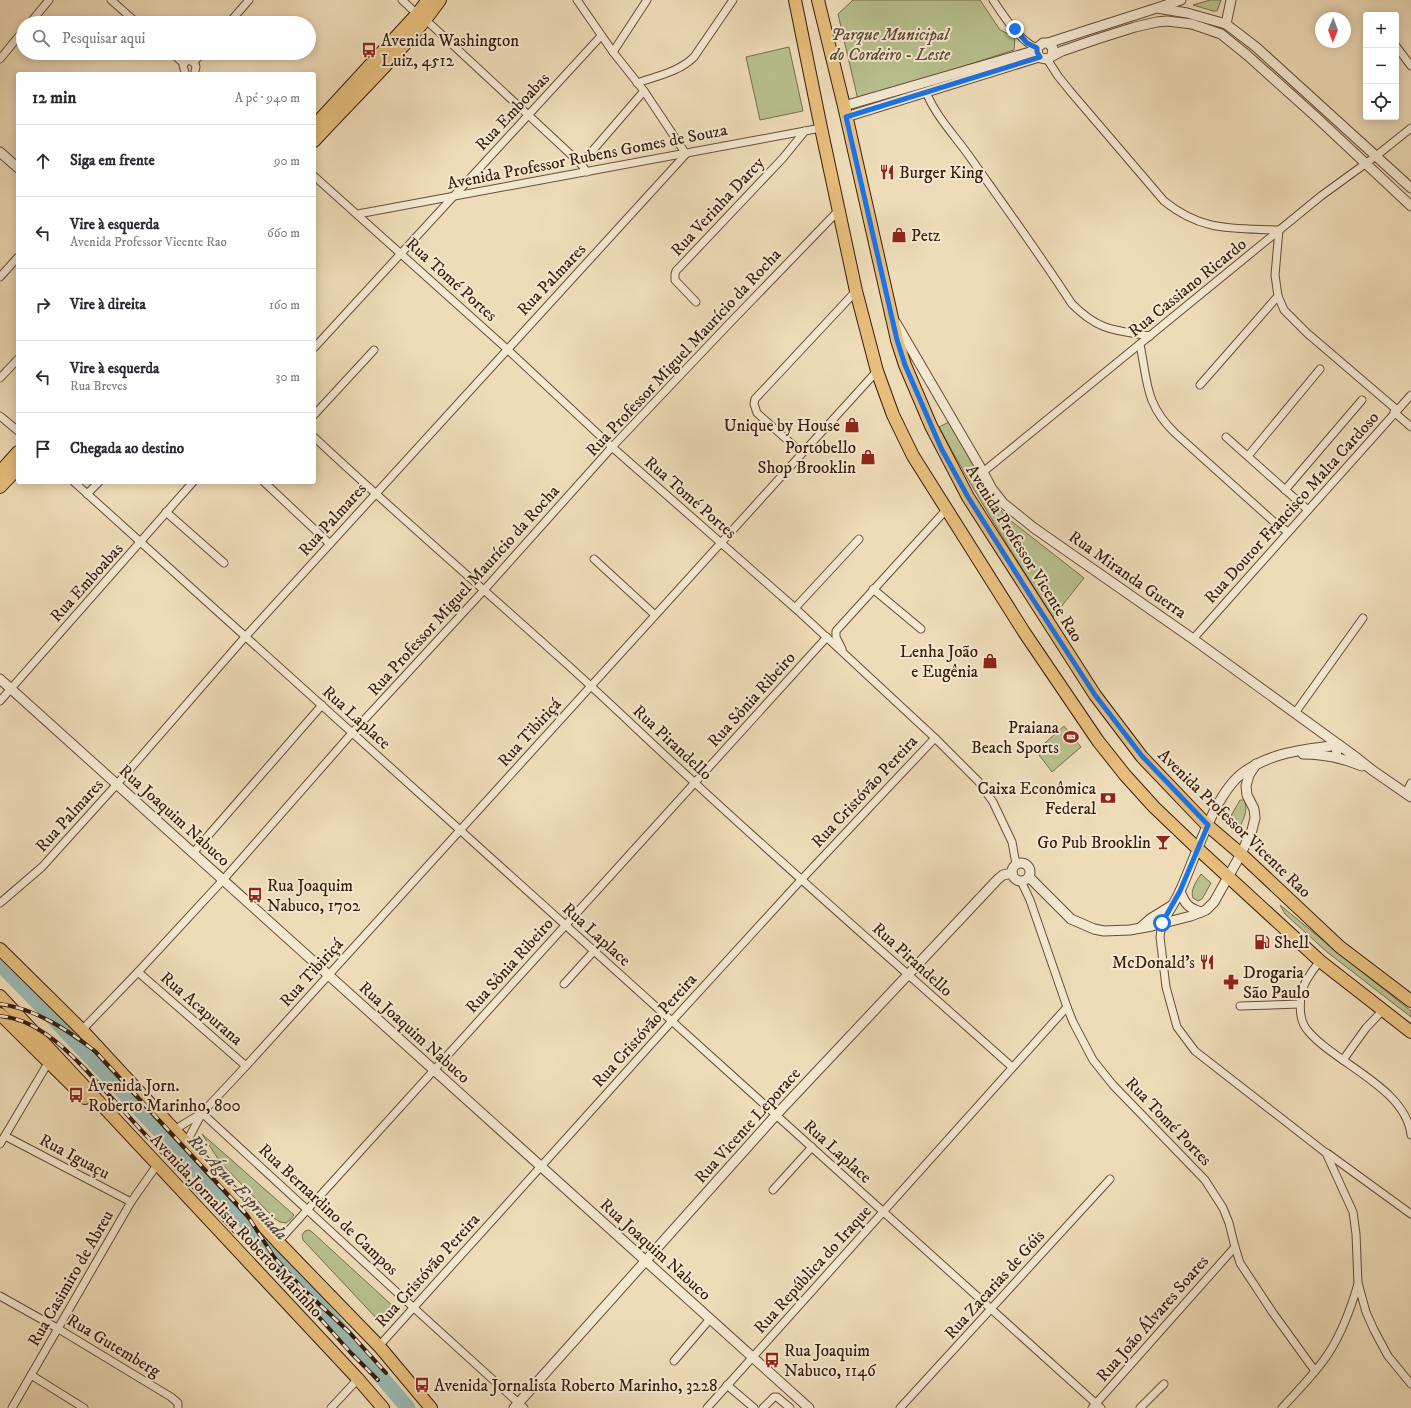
<!DOCTYPE html>
<html lang="pt">
<meta charset="utf-8">
<style>
body{margin:0;font-family:"IM FELL DW Pica",serif;background:#f7f7f7;color:#2b2b33}
.controls{position:absolute;right:12px;top:12px;display:grid;overflow:hidden;border-radius:4px;box-shadow:0 2px 10px #0003}
.controls button{width:36px;height:36px;display:grid;place-items:center;padding:0;border:0;border-bottom:1px solid #e1e1e2;background:#fff;color:#2b2b33;font:20px sans-serif}
.compass{position:absolute;left:1315px;top:12px;width:36px;height:36px;border-radius:50%;background:#fff;box-shadow:0 2px 10px #0003;rotate:181deg}
.stop{position:absolute;width:12px;height:12px;margin:-9px;border:3px solid #1a73e8;border-radius:50%;background:#fff}
.stop.end{background:#1a73e8;border-color:#fff;box-shadow:0 1px 4px #0008}
.list{margin:0;padding:0;list-style:none}
h2{display:flex;justify-content:space-between;align-items:center;height:52px;margin:0;padding:0 16px;font-size:17px}
h2 small{font-size:13px;font-weight:400;color:#7c7c81}
.list li{display:grid;grid-template-columns:26px 1fr auto;gap:12px;align-items:center;box-sizing:border-box;height:72px;padding:0 16px;border-top:1px solid #e1e1e2}
.list b{display:block;font-size:15px;white-space:nowrap}
.list p{margin:0;font-size:13px;white-space:nowrap;color:#7c7c81}
.list em{font-size:13px;font-style:normal;color:#7c7c81}
.icon{flex:none;width:22px;height:22px;fill:none;stroke:currentColor;stroke-width:2;stroke-linecap:round;stroke-linejoin:round}
.map{position:relative;flex:none;width:1411px;height:1408px;overflow:hidden}
.search{position:absolute;background:#fff;box-shadow:0 2px 10px #0003;left:16px;top:16px;width:300px;height:44px;display:flex;align-items:center;gap:10px;box-sizing:border-box;padding:0 14px;border-radius:22px;color:#7c7c81;font-size:15px}
.panel{position:absolute;background:#fff;box-shadow:0 2px 10px #0003;left:16px;top:72px;width:300px;height:412px;border-radius:4px}
.map>svg:first-child{display:block}
.green{fill:#b8c08f;stroke:#786e4e}
.lines{fill:none;stroke-linecap:round;stroke-linejoin:round}
.river{stroke:#9abab4;stroke-width:15}
.minor-casing{stroke:#664c37;stroke-width:9}
.tertiary-casing{stroke:#664c37;stroke-width:11}
.primary-casing{stroke:#381c0c;stroke-width:14}
.trunk-casing{stroke:#381c0c;stroke-width:14}
.minor{stroke:#f4e8d1;stroke-width:7}
.tertiary{stroke:#f4e8d1;stroke-width:9}
.primary{stroke:#e7be7c;stroke-width:12}
.trunk{stroke:#e7be7c;stroke-width:12}
.rail-casing{stroke:#381c0c;stroke-width:4}
.rail{stroke:#f4e8d1;stroke-width:2.5;stroke-dasharray:8;stroke-linecap:butt}
.route{stroke:#1a73e8;stroke-width:5}
.labels{text-anchor:middle;stroke-width:4;stroke-linejoin:round;paint-order:stroke}
.park-label{font-size:17px;font-style:italic;fill:#5e4d33;stroke:#f4e8d1}
.poi-label{font-size:17px;fill:#381c0c;stroke:#f4e8d1;text-anchor:start}
.street-label{font-size:17px;fill:#381c0c;stroke:#f4e8d1}
.water-label{font-size:18px;font-style:italic;fill:#554b3e;stroke:#f4e8d1}
</style>
<div class="map">
<svg width="1411" height="1408" viewBox="0 0 1411 1408">
<rect width="100%" height="100%" fill="#eedcb8"/>
<filter id="stains"><feTurbulence type="fractalNoise" baseFrequency=".005" numOctaves="4"/><feColorMatrix values="0 0 0 0 .2 0 0 0 0 .09 0 0 0 0 .02 0 0 0 .5 -.17"/></filter>
<radialGradient id="worn" r=".72"><stop offset=".6" stop-color="#630" stop-opacity="0"/><stop offset="1" stop-color="#630" stop-opacity=".3"/></radialGradient>
<g class="green">
<polygon points="853,0 980,0 1000,30 1015,37 1014,50 858,100 838,14"/>
<polygon points="1210,0 1221,0 1217,11 1213,11 1193,5"/>
<polygon points="789,47 803,111 760,120 746,57"/>
<path d="M 949,422 L 990,495 L 1006,517 L 1084,578 L 1053,617 C 1013,555 974,492 939,427 Z"/>
<polygon points="1064,726 1081,747 1052,772 1036,751"/>
<path d="M 1240,800 L 1244,800 C 1249,811 1243,820 1238,830 L 1228,821 Z"/>
<path d="M 1201,874 L 1211,883 L 1202,899 L 1198,901 L 1193,898 C 1190,890 1196,882 1201,874 Z"/>
<polygon points="1280,905 1331,947 1411,1011 1411,1017 1327,952 1285,914"/>
<polygon points="202,1134 294,1215 290,1220 286,1223 280,1222 274,1218 220,1162"/>
<polygon points="305,1231 309,1230 312,1232 395,1308 392,1313 384,1322 379,1321 303,1240 302,1235"/>
</g>
<g class="lines">
<polyline class="river" points="0,964 54,1019 271,1249 408,1408"/>
<g class="minor-casing">
<g id="minor">
<polyline points="111,0 137,23"/>
<polyline points="402,0 417,14"/>
<path d="M 993,0 C 1003,15 1020,42 1037,48"/>
<polyline points="426,20 581,164 587,172"/>
<polyline points="30,23 49,0"/>
<polyline points="229,23 249,0"/>
<polyline points="1396,46 1411,66"/>
<polyline points="613,52 647,0"/>
<polyline points="172,53 184,64"/>
<polyline points="0,59 23,31"/>
<path d="M 1047,59 L 1058,76 L 1070,91 L 1164,201 C 1202,232 1233,228 1279,230 L 1275,275 L 1278,296 L 1284,310 L 1307,333 L 1397,410"/>
<polyline points="194,62 202,53"/>
<polyline points="185,72 183,66 185,62 190,60 195,64 196,67 195,71"/>
<path d="M 637,83 C 657,76 679,72 694,57 L 733,0"/>
<path d="M 926,92 C 936,117 957,138 972,160 C 1006,208 1040,255 1072,304 C 1099,331 1114,330 1150,336"/>
<polyline points="581,164 644,91"/>
<polyline points="314,176 507,349 612,447 795,608 935,738 978,781 993,802 1012,842 1016,864"/>
<polyline points="358,214 821,128"/>
<polyline points="0,277 18,257"/>
<polyline points="696,302 675,280 675,274 676,271 783,158 805,131"/>
<path d="M 1140,345 C 1148,383 1145,404 1175,433 L 1273,521 L 1288,532"/>
<polyline points="314,348 601,36"/>
<polyline points="0,378 18,359"/>
<polyline points="1200,385 1278,296"/>
<polyline points="1394,412 1411,427"/>
<polyline points="314,415 374,350"/>
<polyline points="0,416 18,431"/>
<path d="M 314,437 C 394,512 478,584 560,658 C 606,699 650,742 695,783 C 800,880 907,973 1012,1067"/>
<polyline points="1226,437 1308,510"/>
<polyline points="802,453 757,413 754,404 755,399 856,291"/>
<polyline points="1248,456 1320,369"/>
<polyline points="983,472 1321,196 1376,156 1411,128"/>
<polyline points="74,482 1101,1408"/>
<polyline points="264,482 330,544"/>
<polyline points="1285,490 1362,400"/>
<polyline points="87,494 99,482"/>
<polyline points="166,512 224,563"/>
<polyline points="594,559 655,615"/>
<polyline points="873,589 921,629"/>
<polyline points="795,608 859,539"/>
<polyline points="1193,639 1411,395"/>
<polyline points="842,649 836,637 836,631 946,510"/>
<polyline points="0,701 193,482"/>
<polyline points="1295,713 1363,618"/>
<polyline points="1406,793 1411,783"/>
<polyline points="193,853 322,705"/>
<polyline points="1021,881 1030,900 1067,1007 1073,1022 1093,1060 1113,1085 1205,1180 1223,1208 1229,1223 1235,1247 1240,1263 1273,1313 1315,1371"/>
<polyline points="0,903 42,867 117,784 245,637 686,154 644,91 613,52 577,0"/>
<polyline points="1162,923 1160,937 1166,987 1177,1027 1195,1051 1326,1153 1353,1212 1356,1234 1358,1283 1366,1312 1374,1330 1388,1356 1411,1384"/>
<path d="M 1320,961 C 1315,967 1310,974 1306,981 C 1299,994 1297,1019 1308,1031 C 1336,1064 1406,1088 1411,1135"/>
<polyline points="138,972 246,1066"/>
<polyline points="564,984 594,951"/>
<polyline points="1240,1006 1300,1004"/>
<polyline points="82,1030 138,972 223,880 352,733 485,589 612,447 725,328 839,210"/>
<polyline points="1343,1060 1366,1028 1383,1010"/>
<polyline points="202,1113 414,1308 524,1408"/>
<polyline points="174,1130 202,1113 246,1066 877,371"/>
<polyline points="5,1136 131,1202"/>
<polyline points="186,1143 201,1115"/>
<polyline points="0,1144 48,1063"/>
<polyline points="1327,1153 1411,1214"/>
<polyline points="773,1190 812,1147"/>
<polyline points="278,1242 827,637"/>
<polyline points="0,1296 57,1328 171,1397 178,1403 178,1408"/>
<polyline points="379,1346 672,1021 801,880 935,738"/>
<polyline points="674,1361 710,1319"/>
<polyline points="31,1375 84,1408"/>
<polyline points="727,1385 754,1408"/>
<polyline points="12,1408 131,1202 157,1165"/>
<polyline points="331,1408 358,1379"/>
<polyline points="707,1408 1067,1007"/>
<polyline points="763,1408 774,1397 777,1397 790,1408"/>
<polyline points="900,1408 1110,1179"/>
<polyline points="1092,1408 1235,1247"/>
<polyline points="1140,1408 1164,1384"/>
<path d="M 1282,1408 C 1297,1391 1315,1374 1328,1354 C 1342,1333 1351,1308 1358,1284"/>
</g>
</g>
<g class="tertiary-casing">
<g id="tertiary">
<polyline points="1160,7 1181,0"/>
<polyline points="1226,24 1231,0"/>
<polyline points="1048,43 1088,30 1157,8 1187,13 1226,24 1256,47 1411,188"/>
<polyline points="1052,55 1053,48 1048,43 1043,43 1037,48 1038,55 1041,58 1047,59 1062,51 1097,39 1135,27 1157,22 1167,21 1192,24 1221,34 1247,55 1315,116 1411,206"/>
<polyline points="844,106 1037,50"/>
<polyline points="846,117 1039,57"/>
<polyline points="0,152 18,168"/>
<polyline points="896,323 983,472 992,489 1003,503 1034,528 1193,639 1357,758 1372,770 1411,797"/>
<polyline points="0,679 809,1408"/>
<path d="M 1303,754 C 1324,754 1343,758 1362,766"/>
<circle cx="1021" cy="872" r="9"/>
<polyline points="1029,877 1071,919 1094,929 1104,931 1130,930 1152,926 1191,916 1206,910 1214,902 1241,854 1252,830 1255,818 1254,809 1247,795 1246,786 1249,775 1256,764"/>
<path d="M 1180,891 C 1185,904 1188,908 1201,912"/>
<path d="M 1162,923 C 1168,912 1176,901 1181,889 C 1196,856 1215,792 1244,772 C 1272,752 1306,749 1339,745 L 1335,757"/>
<polyline points="1141,927 1150,919 1171,906"/>
<polyline points="514,1408 776,1115 998,879 1003,875 1012,873"/>
</g>
</g>
<g class="primary-casing">
<g id="primary">
<polyline points="795,0 821,128 856,291 877,371 893,415 913,456 1024,632 1098,741 1125,775 1154,807 1198,849 1320,961 1411,1032"/>
<polyline points="818,0 844,106 897,340 905,365 931,426 968,497 1095,695 1142,757 1207,825 1241,854 1340,947 1411,1001"/>
<polyline points="0,949 82,1030 278,1242 379,1346 431,1408"/>
<polyline points="0,996 358,1379 383,1408"/>
<polyline points="0,1014 85,1098"/>
</g>
</g>
<g class="trunk-casing">
<g id="trunk">
<polyline points="314,126 417,14 428,0"/>
<path d="M 314,141 C 356,95 404,51 440,0"/>
<polyline points="0,472 18,452"/>
<polyline points="0,487 18,468"/>
</g>
</g>
<use href="#minor" class="minor"/>
<use href="#tertiary" class="tertiary"/>
<use href="#primary" class="primary"/>
<use href="#trunk" class="trunk"/>
<g class="rail-casing">
<g id="rail">
<path d="M 0,1004 C 36,1009 68,1030 96,1052 L 247,1215 L 274,1257 L 303,1289 L 349,1332 L 386,1373"/>
<path d="M 0,1016 C 35,1019 63,1046 86,1070 L 234,1231 L 268,1260 L 351,1353 L 378,1380"/>
</g>
</g>
<use href="#rail" class="rail"/>
</g>
<g class="lines">
<polyline class="route" points="1015,29 1027,43 1037,48 1037,52 1040,57 846,117 897,340 905,365 941,448 968,497 1030,595 1095,695 1142,756 1208,825 1180,891 1162,923"/>
</g>
<defs>
<g id="bus-bare" transform="scale(1.2)"><path d="M-5-6H5V4H4V6H2V4H-2V6H-4V4H-5ZM-3.5-4V0h7V-4ZM-3.5 1.2v1.5H-2V1.2ZM2 1.2v1.5H3.5V1.2Z" fill="#8f2418" stroke="#f4e8d1" stroke-width="2.5" paint-order="stroke"/></g>
<g id="restaurant-bare" transform="scale(1.2)"><path d="M-5-6h1v4h1v-4h1v4h1v-4h1v5L-1.5 .5V6h-2V.5L-5-1ZM5-6V6H3V1.5H1.5Q1.5-4 5-6Z" fill="#8f2418" stroke="#f4e8d1" stroke-width="2.5" paint-order="stroke"/></g>
<g id="shop-bare" transform="scale(1.2)"><path d="M-5-2.5h2.3a2.7 3.5 0 0 1 5.4 0H5L5.5 6h-11ZM-1.5-2.5h3a1.5 2.3 0 0 0-3 0Z" fill="#8f2418" stroke="#f4e8d1" stroke-width="2.5" paint-order="stroke"/></g>
<g id="stadium-bare" transform="scale(1.2)"><path d="M0-5a6.5 5 0 1 0 0 10a6.5 5 0 1 0 0-10ZM-3.5-1.8h7v3.6h-7Z" fill="#8f2418" stroke="#f4e8d1" stroke-width="2.5" paint-order="stroke"/></g>
<g id="bank-bare" transform="scale(1.2)"><path d="M-6-4H6V4H-6ZM0-2.3a2.3 2.3 0 1 0 0 4.6a2.3 2.3 0 1 0 0-4.6Z" fill="#8f2418" stroke="#f4e8d1" stroke-width="2.5" paint-order="stroke"/></g>
<g id="bar-bare" transform="scale(1.2)"><path d="M-6-5H6L.8 .8V4.5H3.5V6h-7V4.5H-.8V.8Z" fill="#8f2418" stroke="#f4e8d1" stroke-width="2.5" paint-order="stroke"/></g>
<g id="fuel-bare" transform="scale(1.2)"><path d="M-5.5-6h7V0h2V4h1.3V-2.5L3-4.5l.8-.8L6-3V5H2.5V1h-1V6h-7ZM-4.2-4.7v3.2H.2V-4.7Z" fill="#8f2418" stroke="#f4e8d1" stroke-width="2.5" paint-order="stroke"/></g>
<g id="pharmacy-bare" transform="scale(1.2)"><path d="M-2-6h4v4h4v4h-4v4h-4v-4h-4v-4h4Z" fill="#8f2418" stroke="#f4e8d1" stroke-width="2.5" paint-order="stroke"/></g>
</defs>
<g fill-rule="evenodd">
<use href="#bus-bare" x="369" y="50"/>
<use href="#restaurant-bare" x="887" y="172"/>
<use href="#shop-bare" x="899" y="235"/>
<use href="#shop-bare" x="852" y="425"/>
<use href="#shop-bare" x="868" y="457"/>
<use href="#shop-bare" x="990" y="661"/>
<use href="#stadium-bare" x="1071" y="737"/>
<use href="#bank-bare" x="1108" y="798"/>
<use href="#bar-bare" x="1163" y="842"/>
<use href="#bus-bare" x="255" y="895"/>
<use href="#fuel-bare" x="1262" y="942"/>
<use href="#restaurant-bare" x="1207" y="962"/>
<use href="#pharmacy-bare" x="1231" y="982"/>
<use href="#bus-bare" x="76" y="1095"/>
<use href="#bus-bare" x="772" y="1360"/>
<use href="#bus-bare" x="422" y="1385"/>
</g>
<g class="labels">
<g class="park-label">
<text x="890" y="40">Parque Municipal<tspan x="890" dy="20">do Cordeiro - Leste</tspan></text>
</g>
<g class="poi-label">
<text x="381" y="46">Avenida Washington<tspan x="381" dy="20">Luiz, 4512</tspan></text>
<text x="899" y="178">Burger King</text>
<text x="911" y="241">Petz</text>
<text x="840" y="431" text-anchor="end">Unique by House</text>
<text x="856" y="453" text-anchor="end">Portobello<tspan x="856" dy="20">Shop Brooklin</tspan></text>
<text x="978" y="657" text-anchor="end">Lenha João<tspan x="978" dy="20">e Eugênia</tspan></text>
<text x="1059" y="733" text-anchor="end">Praiana<tspan x="1059" dy="20">Beach Sports</tspan></text>
<text x="1096" y="794" text-anchor="end">Caixa Econômica<tspan x="1096" dy="20">Federal</tspan></text>
<text x="1151" y="848" text-anchor="end">Go Pub Brooklin</text>
<text x="267" y="891">Rua Joaquim<tspan x="267" dy="20">Nabuco, 1702</tspan></text>
<text x="1274" y="948">Shell</text>
<text x="1195" y="968" text-anchor="end">McDonald's</text>
<text x="1243" y="978">Drogaria<tspan x="1243" dy="20">São Paulo</tspan></text>
<text x="88" y="1091">Avenida Jorn.<tspan x="88" dy="20">Roberto Marinho, 800</tspan></text>
<text x="784" y="1356">Rua Joaquim<tspan x="784" dy="20">Nabuco, 1146</tspan></text>
<text x="434" y="1391">Avenida Jornalista Roberto Marinho, 3228</text>
</g>
<g class="street-label">
<text transform="translate(512 111) rotate(-47)" y="6">Rua Emboabas</text>
<text transform="translate(587 156) rotate(-11)" y="6">Avenida Professor Rubens Gomes de Souza</text>
<text transform="translate(717 206) rotate(-47)" y="6">Rua Verinha Darcy</text>
<text transform="translate(452 279) rotate(42)" y="6">Rua Tomé Portes</text>
<text transform="translate(551 279) rotate(-47)" y="6">Rua Palmares</text>
<text transform="translate(1187 287) rotate(-39)" y="6">Rua Cassiano Ricardo</text>
<text transform="translate(683 352) rotate(-47)" y="6">Rua Professor Miguel Maurício da Rocha</text>
<text transform="translate(691 497) rotate(41)" y="6">Rua Tomé Portes</text>
<text transform="translate(1291 507) rotate(-48)" y="6">Rua Doutor Francisco Malta Cardoso</text>
<text transform="translate(332 519) rotate(-48)" y="6">Rua Palmares</text>
<text transform="translate(1025 553) rotate(58)" y="6">Avenida Professor Vicente Rao</text>
<text transform="translate(1128 574) rotate(35)" y="6">Rua Miranda Guerra</text>
<text transform="translate(86 582) rotate(-48)" y="6">Rua Emboabas</text>
<text transform="translate(463 590) rotate(-48)" y="6">Rua Professor Miguel Maurício da Rocha</text>
<text transform="translate(751 699) rotate(-48)" y="6">Rua Sônia Ribeiro</text>
<text transform="translate(357 717) rotate(42)" y="6">Rua Laplace</text>
<text transform="translate(529 732) rotate(-48)" y="6">Rua Tibiriçá</text>
<text transform="translate(673 742) rotate(43)" y="6">Rua Pirandello</text>
<text transform="translate(864 791) rotate(-47)" y="6">Rua Cristóvão Pereira</text>
<text transform="translate(69 815) rotate(-48)" y="6">Rua Palmares</text>
<text transform="translate(175 815) rotate(42)" y="6">Rua Joaquim Nabuco</text>
<text transform="translate(1235 823) rotate(44)" y="6">Avenida Professor Vicente Rao</text>
<text transform="translate(597 934) rotate(42)" y="6">Rua Laplace</text>
<text transform="translate(913 959) rotate(42)" y="6">Rua Pirandello</text>
<text transform="translate(509 965) rotate(-48)" y="6">Rua Sônia Ribeiro</text>
<text transform="translate(311 972) rotate(-48)" y="6">Rua Tibiriçá</text>
<text transform="translate(202 1008) rotate(41)" y="6">Rua Acapurana</text>
<text transform="translate(644 1030) rotate(-48)" y="6">Rua Cristóvão Pereira</text>
<text transform="translate(415 1032) rotate(42)" y="6">Rua Joaquim Nabuco</text>
<text transform="translate(1169 1121) rotate(46)" y="6">Rua Tomé Portes</text>
<text transform="translate(747 1125) rotate(-48)" y="6">Rua Vicente Leporace</text>
<text transform="translate(838 1151) rotate(42)" y="6">Rua Laplace</text>
<text transform="translate(75 1156) rotate(28)" y="6">Rua Iguaçu</text>
<text transform="translate(329 1209) rotate(43)" y="6">Rua Bernardino de Campos</text>
<text transform="translate(237 1225) rotate(47)" y="6">Avenida Jornalista Roberto Marinho</text>
<text transform="translate(656 1249) rotate(42)" y="6">Rua Joaquim Nabuco</text>
<text transform="translate(812 1269) rotate(-48)" y="6">Rua República do Iraque</text>
<text transform="translate(427 1270) rotate(-48)" y="6">Rua Cristóvão Pereira</text>
<text transform="translate(70 1278) rotate(-60)" y="6">Rua Casimiro de Abreu</text>
<text transform="translate(994 1284) rotate(-48)" y="6">Rua Zacarias de Góis</text>
<text transform="translate(1152 1318) rotate(-49)" y="6">Rua João Álvares Soares</text>
<text transform="translate(114 1345) rotate(31)" y="6">Rua Gutemberg</text>
</g>
<g class="water-label">
<text transform="translate(238 1187) rotate(47)" y="6">Rio Água Espraiada</text>
</g>
</g>
<rect width="100%" height="100%" filter="url(#stains)"/>
<rect width="100%" height="100%" fill="url(#worn)"/>
</svg>
<div class="controls">
<button>+</button>
<button>−</button>
<button><svg class="icon" aria-label="locate" viewBox="0 0 24 24"><circle cx="12" cy="12" r="6"/><path d="M12 2v4M12 18v4M2 12h4M18 12h4"/></svg></button>
</div>
<svg class="compass" viewBox="-18 -18 36 36"><path d="M0-13l5 13h-10z" fill="#e53935"/><path d="M0 13l5-13h-10z" fill="#7c7c81"/></svg>
<div class="stop" style="left:1162px;top:923px"></div>
<div class="stop end" style="left:1015px;top:29px"></div>
<div class="search"><svg class="icon" aria-label="search" viewBox="0 0 24 24"><circle cx="10" cy="10" r="6"/><path d="M15 15l6 6"/></svg>Pesquisar aqui</div>
<section class="panel">
<h2>12 min<small>A pé · 940 m</small></h2>
<ul class="list">
<li><svg class="icon" aria-label="ahead" viewBox="0 0 24 24"><path d="M12 20V5M6 11l6-6 6 6"/></svg><div><b>Siga em frente</b></div><em>90 m</em></li>
<li><svg class="icon" aria-label="left" viewBox="0 0 24 24"><path d="M17 20v-9H6M10 6l-5 5 5 5"/></svg><div><b>Vire à esquerda</b><p>Avenida Professor Vicente Rao</p></div><em>660 m</em></li>
<li><svg class="icon" aria-label="right" viewBox="0 0 24 24"><path d="M7 20v-9h11M14 6l5 5-5 5"/></svg><div><b>Vire à direita</b></div><em>160 m</em></li>
<li><svg class="icon" aria-label="left" viewBox="0 0 24 24"><path d="M17 20v-9H6M10 6l-5 5 5 5"/></svg><div><b>Vire à esquerda</b><p>Rua Breves</p></div><em>30 m</em></li>
<li><svg class="icon" aria-label="arrive" viewBox="0 0 24 24"><path d="M6 21V4h12l-3 4 3 4H6"/></svg><div><b>Chegada ao destino</b></div></li>
</ul>
</section>
</div>
